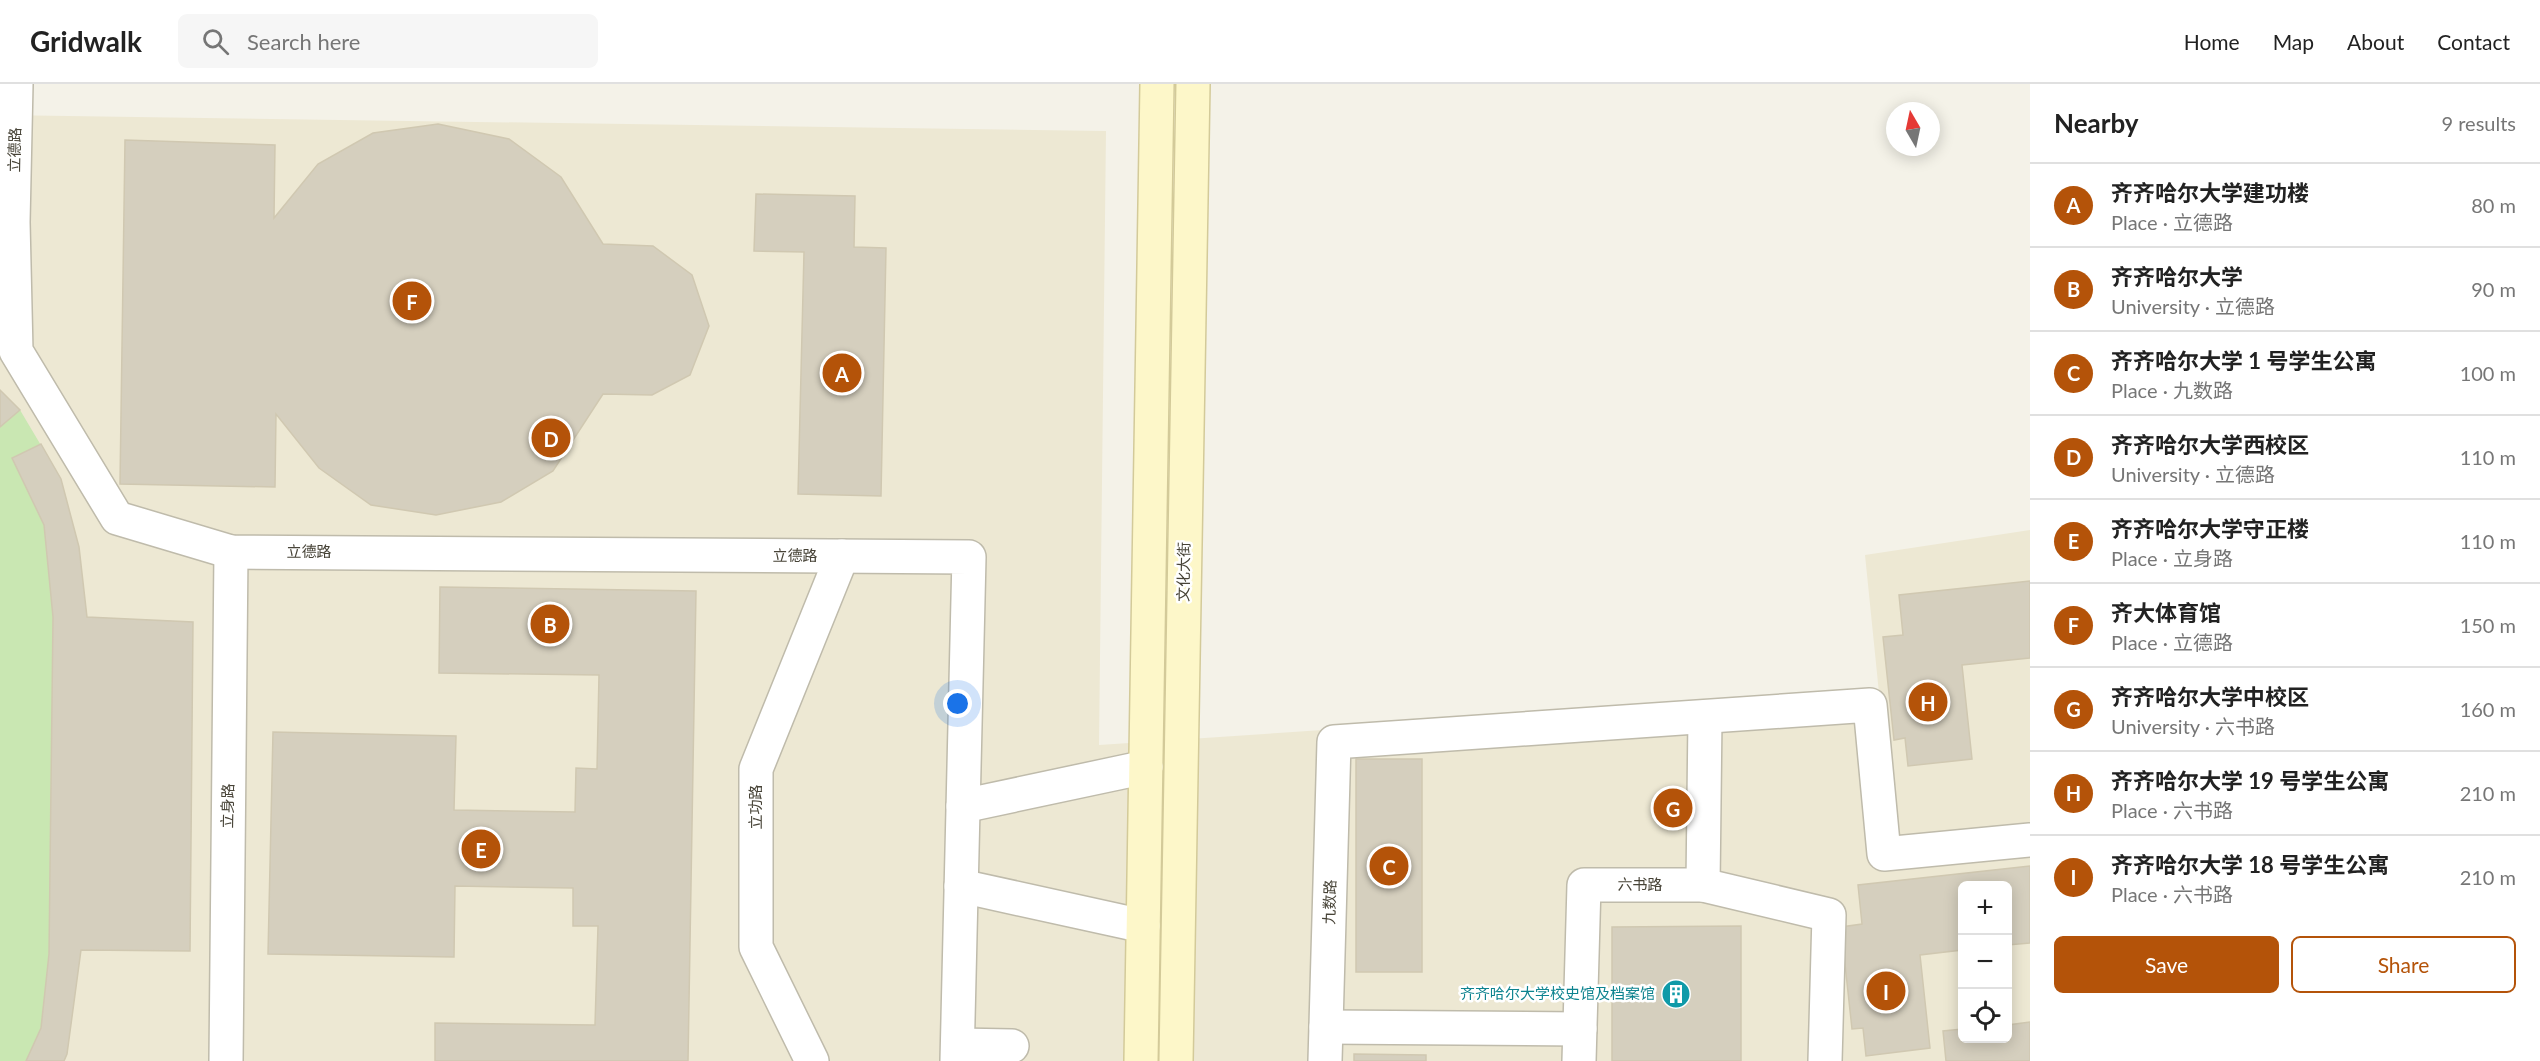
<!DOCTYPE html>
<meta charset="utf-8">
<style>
body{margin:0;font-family:Lato,"Noto Sans SC",sans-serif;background:#f6f6f6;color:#222}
.controls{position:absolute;right:18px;bottom:18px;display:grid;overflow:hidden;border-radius:9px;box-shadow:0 3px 15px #0003}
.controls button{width:54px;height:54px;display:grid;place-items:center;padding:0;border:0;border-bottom:2px solid #e0e0e0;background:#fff;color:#222;font:30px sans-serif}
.compass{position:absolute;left:1886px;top:18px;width:54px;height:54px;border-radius:50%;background:#fff;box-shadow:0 3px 15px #0003;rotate:351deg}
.you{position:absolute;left:958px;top:620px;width:21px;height:21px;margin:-15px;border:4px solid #fff;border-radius:50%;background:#1a73e8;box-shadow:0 0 0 9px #1a73e833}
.badge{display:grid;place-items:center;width:39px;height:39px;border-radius:50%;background:#b45309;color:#fff;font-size:20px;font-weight:700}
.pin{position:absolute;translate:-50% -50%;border:3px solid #fff;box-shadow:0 2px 6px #0006}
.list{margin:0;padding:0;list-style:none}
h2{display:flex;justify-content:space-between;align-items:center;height:78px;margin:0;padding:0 24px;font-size:26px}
h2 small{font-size:20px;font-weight:400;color:#767676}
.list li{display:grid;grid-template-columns:39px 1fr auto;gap:18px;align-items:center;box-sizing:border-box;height:84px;padding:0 24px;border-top:2px solid #e0e0e0}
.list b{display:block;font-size:22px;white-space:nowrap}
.list p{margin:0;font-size:20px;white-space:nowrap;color:#767676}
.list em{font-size:20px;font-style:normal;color:#767676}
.actions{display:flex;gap:12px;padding:18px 24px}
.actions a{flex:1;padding:14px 0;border:2px solid #b45309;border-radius:9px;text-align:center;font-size:21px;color:#b45309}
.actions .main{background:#b45309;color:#fff}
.icon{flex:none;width:33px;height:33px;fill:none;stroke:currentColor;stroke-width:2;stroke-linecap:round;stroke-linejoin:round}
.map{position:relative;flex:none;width:2030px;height:977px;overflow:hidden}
header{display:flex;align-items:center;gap:36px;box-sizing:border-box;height:84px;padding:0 30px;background:#fff;border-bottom:2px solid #e0e0e0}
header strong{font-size:28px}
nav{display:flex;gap:33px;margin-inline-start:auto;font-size:21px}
.search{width:420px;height:54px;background:#f6f6f6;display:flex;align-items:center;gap:15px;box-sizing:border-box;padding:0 21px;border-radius:9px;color:#767676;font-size:22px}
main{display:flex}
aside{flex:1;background:#fff}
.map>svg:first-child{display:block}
.education{fill:#ede8d3;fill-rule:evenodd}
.green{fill:#c9e7b2}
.building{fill:#d5cfbe;stroke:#d0c8b1;stroke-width:1.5}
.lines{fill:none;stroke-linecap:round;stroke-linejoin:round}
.minor-casing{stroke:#bfbbab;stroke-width:36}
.secondary-casing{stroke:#d3ca99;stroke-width:36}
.minor{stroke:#fff;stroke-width:33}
.secondary{stroke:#fdf7c9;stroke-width:33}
.labels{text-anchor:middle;stroke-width:5;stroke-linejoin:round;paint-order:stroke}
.street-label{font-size:15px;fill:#474337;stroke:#fff}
.culture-label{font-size:15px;fill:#0d838f;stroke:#fff;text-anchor:end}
</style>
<header>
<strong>Gridwalk</strong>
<div class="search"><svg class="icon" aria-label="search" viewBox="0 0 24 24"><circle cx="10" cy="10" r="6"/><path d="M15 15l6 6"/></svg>Search here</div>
<nav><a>Home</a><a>Map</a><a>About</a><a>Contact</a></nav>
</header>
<main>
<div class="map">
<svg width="2030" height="977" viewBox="0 0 2030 977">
<rect width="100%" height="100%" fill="#f4f2e8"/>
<path class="education" d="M 0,31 L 1106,47 L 1099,661 L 1879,609 L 1865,471 L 2030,446 L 2030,977 L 0,977 ZM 1962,802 L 2008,802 L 2008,954 L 1962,954 Z"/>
<polygon class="green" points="0,306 20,326 61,395 87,533 193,538 190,867 81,866 67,970 64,977 0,977"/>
<g class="building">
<polygon points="438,40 509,55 561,93 603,160 653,162 692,191 709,242 690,291 652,311 603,310 553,387 501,418 436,431 371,421 319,384 276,330 275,403 120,400 125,56 275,61 274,134 318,80 373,49"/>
<polygon points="756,110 855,112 854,163 886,164 881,412 798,410 804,168 754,167"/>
<polygon points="0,306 20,326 0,343"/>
<polygon points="41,360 61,395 79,463 87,533 193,538 190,867 81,866 67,970 64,977 26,977 41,944 49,870 53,533 44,441 12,374"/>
<polygon points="2030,497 2030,574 1962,581 1972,675 1908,682 1905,654 1894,656 1883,553 1903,551 1899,511"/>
<polygon points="440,503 696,507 688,977 435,977 435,939 595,941 598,842 573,842 573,804 455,802 454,873 268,870 273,648 456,652 454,726 575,728 576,684 597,685 599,591 439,589"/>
<rect x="1356" y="675" width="66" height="213"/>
<polygon points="2030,782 2030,859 2008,861 2008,802 1962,802 1962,866 1920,871 1930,964 1866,972 1863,944 1852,945 1841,843 1862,840 1858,801"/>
<polygon points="1741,842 1741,977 1612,977 1612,843"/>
<polygon points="2030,938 2030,977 1946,977 1943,947 1962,945 1962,954 2008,954 2008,941"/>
<polygon points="1354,970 1426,971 1426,977 1354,977"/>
</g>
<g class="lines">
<g class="minor-casing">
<g id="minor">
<polyline points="16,0 13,138 16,267 117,434 231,468 969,473 957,977"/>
<polyline points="963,722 1146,683"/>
<polyline points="1703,801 1829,831 1825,977"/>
<polyline points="961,802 1143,842"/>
<polyline points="1326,943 1580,945"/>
<polyline points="958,961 1012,962"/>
<polyline points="226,977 231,468"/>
<polyline points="812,977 756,863 756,685 842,472"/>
<polyline points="1325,977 1334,658 1870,621 1884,770 2030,756"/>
<polyline points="1579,977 1584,801 1703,801 1705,633"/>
</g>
</g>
<g class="secondary-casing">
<g id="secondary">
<polyline points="1141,977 1157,0"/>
<polyline points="1176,977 1193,0"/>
</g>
</g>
<use href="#minor" class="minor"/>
<use href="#secondary" class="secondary"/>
</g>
<defs>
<g id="building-disc" transform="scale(1.5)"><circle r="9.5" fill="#0f9aa8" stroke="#fff"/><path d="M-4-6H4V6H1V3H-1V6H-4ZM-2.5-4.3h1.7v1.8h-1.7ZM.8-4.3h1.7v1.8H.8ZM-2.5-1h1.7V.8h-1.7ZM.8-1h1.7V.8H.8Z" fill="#fff"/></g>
</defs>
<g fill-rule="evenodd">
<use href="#building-disc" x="1676" y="910"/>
</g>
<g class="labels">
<g class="street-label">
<text transform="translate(15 66) rotate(-89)" y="5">立德路</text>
<text x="309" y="473">立德路</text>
<text x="795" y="477">立德路</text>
<text transform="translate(1184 488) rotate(-89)" y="5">文化大街</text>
<text transform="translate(228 722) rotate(-89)" y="5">立身路</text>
<text transform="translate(756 723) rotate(-90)" y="5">立功路</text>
<text x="1640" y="806">六书路</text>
<text transform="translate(1330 818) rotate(-88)" y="5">九数路</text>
</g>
<g class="culture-label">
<text x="1655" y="915">齐齐哈尔大学校史馆及档案馆</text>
</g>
</g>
</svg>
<div class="controls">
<button>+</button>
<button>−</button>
<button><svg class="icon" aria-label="locate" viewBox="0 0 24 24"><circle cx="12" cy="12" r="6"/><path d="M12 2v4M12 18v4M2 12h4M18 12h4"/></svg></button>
</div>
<svg class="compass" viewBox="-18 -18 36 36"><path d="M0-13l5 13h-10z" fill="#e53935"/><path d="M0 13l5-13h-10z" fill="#767676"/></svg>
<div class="you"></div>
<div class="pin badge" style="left:842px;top:289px">A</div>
<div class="pin badge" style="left:550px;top:540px">B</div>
<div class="pin badge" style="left:1389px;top:782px">C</div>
<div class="pin badge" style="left:551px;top:354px">D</div>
<div class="pin badge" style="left:481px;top:765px">E</div>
<div class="pin badge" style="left:412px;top:217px">F</div>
<div class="pin badge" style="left:1673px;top:724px">G</div>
<div class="pin badge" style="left:1928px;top:618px">H</div>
<div class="pin badge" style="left:1886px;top:907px">I</div>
</div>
<aside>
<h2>Nearby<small>9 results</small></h2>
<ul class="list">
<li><span class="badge">A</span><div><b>齐齐哈尔大学建功楼</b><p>Place · 立德路</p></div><em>80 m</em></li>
<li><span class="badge">B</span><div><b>齐齐哈尔大学</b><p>University · 立德路</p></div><em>90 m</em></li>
<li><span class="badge">C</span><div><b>齐齐哈尔大学 1 号学生公寓</b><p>Place · 九数路</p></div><em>100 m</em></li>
<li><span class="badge">D</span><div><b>齐齐哈尔大学西校区</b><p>University · 立德路</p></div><em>110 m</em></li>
<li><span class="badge">E</span><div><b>齐齐哈尔大学守正楼</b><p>Place · 立身路</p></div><em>110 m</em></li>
<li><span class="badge">F</span><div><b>齐大体育馆</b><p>Place · 立德路</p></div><em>150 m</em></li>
<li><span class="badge">G</span><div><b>齐齐哈尔大学中校区</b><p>University · 六书路</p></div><em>160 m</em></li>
<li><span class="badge">H</span><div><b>齐齐哈尔大学 19 号学生公寓</b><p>Place · 六书路</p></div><em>210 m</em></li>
<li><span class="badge">I</span><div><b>齐齐哈尔大学 18 号学生公寓</b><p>Place · 六书路</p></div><em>210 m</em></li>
</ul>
<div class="actions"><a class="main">Save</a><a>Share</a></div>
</aside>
</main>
